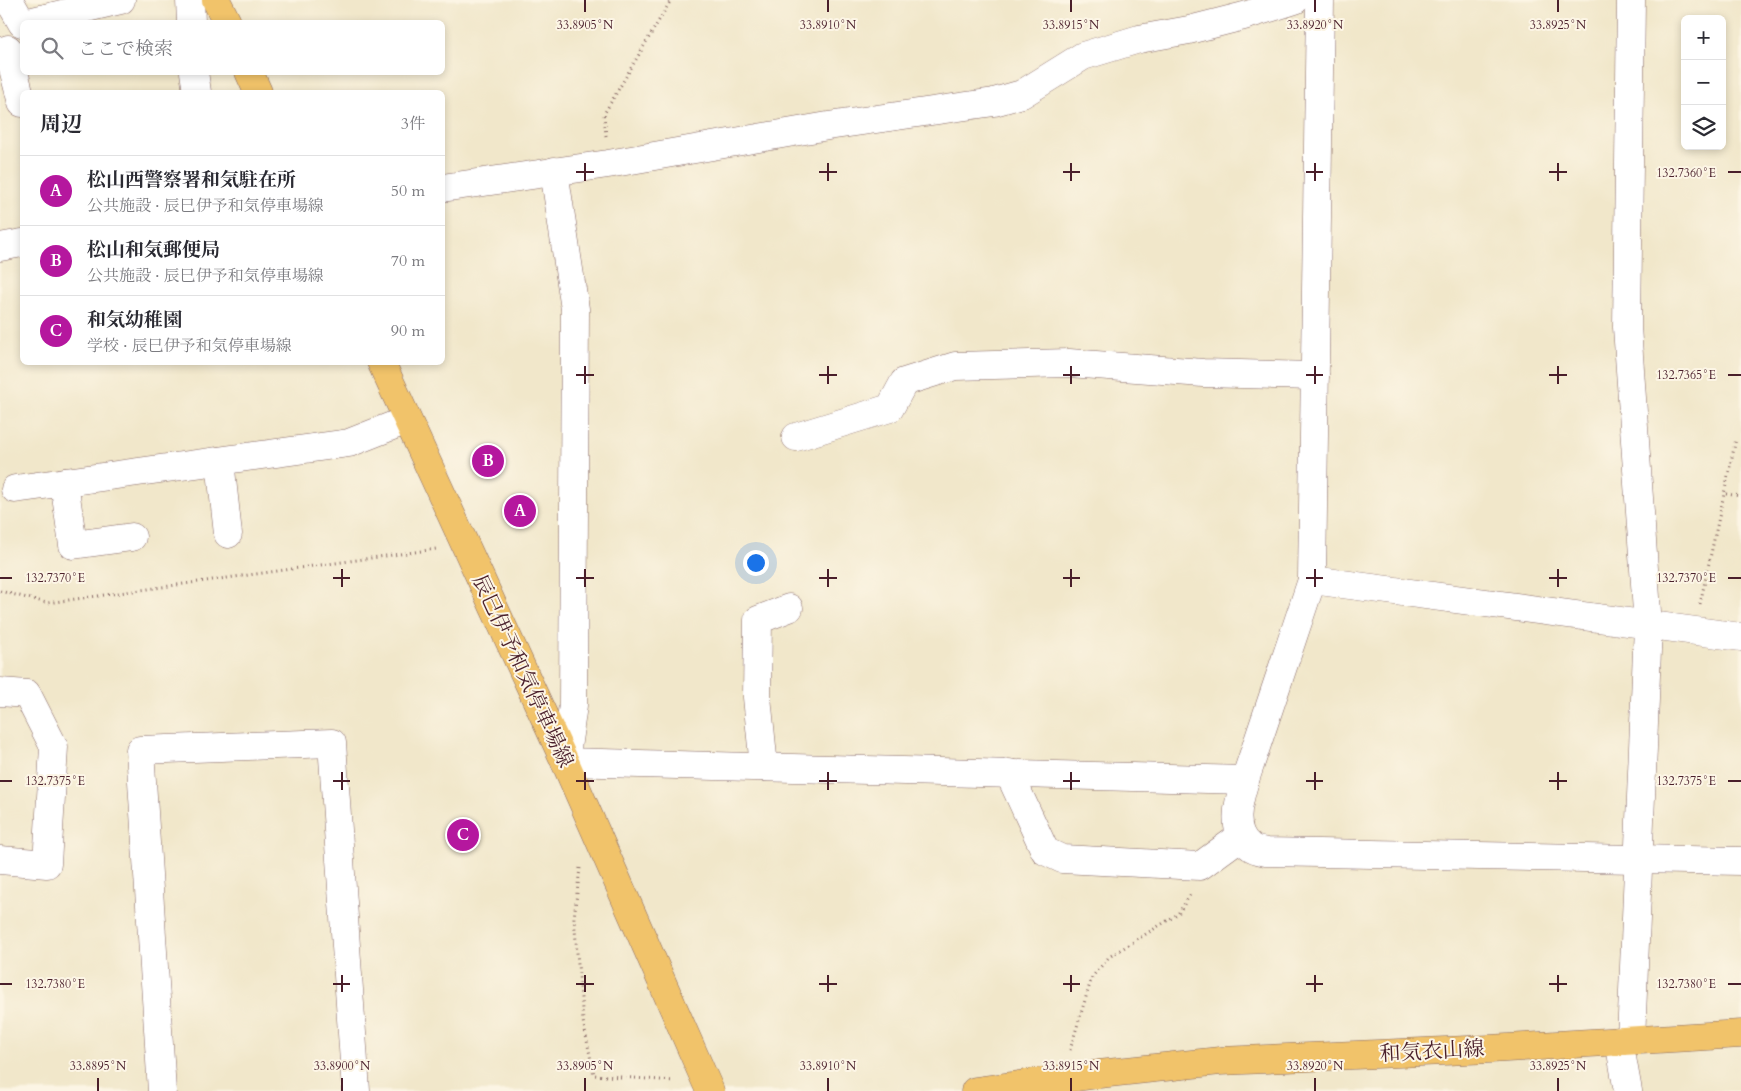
<!DOCTYPE html>
<html lang="ja">
<meta charset="utf-8">
<style>
body{margin:0;font-family:Cardo,"Noto Serif JP",serif;background:#f2f2f3;color:#2b2b33}
.controls{position:absolute;right:15px;top:15px;display:grid;overflow:hidden;border-radius:8px;box-shadow:0 2px 8px #0003}
.controls button{width:45px;height:45px;display:grid;place-items:center;padding:0;border:0;border-bottom:1px solid #e1e1e2;background:#fff;color:#2b2b33;font:25px sans-serif}
.you{position:absolute;left:755px;top:562px;width:18px;height:18px;margin:-12px;border:4px solid #fff;border-radius:50%;background:#1a73e8;box-shadow:0 0 0 8px #1a73e833}
.badge{display:grid;place-items:center;width:32px;height:32px;border-radius:50%;background:#b5179e;color:#fff;font-size:16px;font-weight:700}
.pin{position:absolute;translate:-50% -50%;border:2px solid #fff;box-shadow:0 1px 5px #0006}
.list{margin:0;padding:0;list-style:none}
h2{display:flex;justify-content:space-between;align-items:center;height:65px;margin:0;padding:0 20px;font-size:21px}
h2 small{font-size:16px;font-weight:400;color:#7c7c81}
.list li{display:grid;grid-template-columns:32px 1fr auto;gap:15px;align-items:center;box-sizing:border-box;height:70px;padding:0 20px;border-top:1px solid #e1e1e2}
.list b{display:block;font-size:19px;white-space:nowrap}
.list p{margin:0;font-size:16px;white-space:nowrap;color:#7c7c81}
.list em{font-size:16px;font-style:normal;color:#7c7c81}
.icon{flex:none;width:28px;height:28px;fill:none;stroke:currentColor;stroke-width:2;stroke-linecap:round;stroke-linejoin:round}
.map{position:relative;flex:none;width:1741px;height:1091px;overflow:hidden}
.search{position:absolute;background:#fff;box-shadow:0 2px 8px #0003;left:20px;top:20px;width:425px;height:55px;display:flex;align-items:center;gap:12px;box-sizing:border-box;padding:0 18px;border-radius:8px;color:#7c7c81;font-size:19px}
.panel{position:absolute;background:#fff;box-shadow:0 2px 8px #0003;left:20px;top:90px;width:425px;height:275px;border-radius:8px}
.map>svg:first-child{display:block}
.lines{fill:none;stroke-linecap:round;stroke-linejoin:round}
.minor-casing{stroke:#846563;stroke-width:29}
.major-casing{stroke:#846563;stroke-width:29}
.path{stroke:#846563;stroke-width:3;stroke-dasharray:1 4;stroke-linecap:butt}
.minor{stroke:#fff;stroke-width:28}
.major{stroke:#f1c36a;stroke-width:28}
.ticks{fill:none;stroke:#4a1f2b;stroke-width:2}
.labels{text-anchor:middle;stroke-width:4;stroke-linejoin:round;paint-order:stroke}
.street-label{font-size:21px;fill:#4a1f2b;stroke:#fcf5e5}
.ticks-label{font-size:12px;text-anchor:middle;fill:#4a1f2b;stroke:#fcf5e5;stroke-width:4;stroke-linejoin:round;paint-order:stroke}
</style>
<div class="map">
<svg width="1741" height="1091" viewBox="0 0 1741 1091">
<rect width="100%" height="100%" fill="#fcf5e5"/>
<filter id="ink" filterUnits="userSpaceOnUse"><feTurbulence type="fractalNoise" baseFrequency=".02" numOctaves="2"/><feDisplacementMap in="SourceGraphic" scale="10" xChannelSelector="R" yChannelSelector="G"/><feConvolveMatrix kernelMatrix="1 2 1 2 8 2 1 2 1" color-interpolation-filters="sRGB"/></filter>
<filter id="wash" filterUnits="userSpaceOnUse"><feTurbulence type="fractalNoise" baseFrequency=".0096" numOctaves="4" result="noise"/><feDisplacementMap in="SourceGraphic" scale="20" xChannelSelector="R" yChannelSelector="G"/><feGaussianBlur stdDeviation="1.12" result="paint"/><feColorMatrix in="noise" values="0 0 0 0 0 0 0 0 0 0 0 0 0 0 0 0 0 1.4 0 .05"/><feComposite in="paint" operator="in"/></filter>
<g filter="url(#wash)">
<rect width="100%" height="100%" fill="#f1e7ca"/>
</g>
<g filter="url(#ink)">
<g class="lines">
<g class="minor-casing">
<g id="minor">
<polyline points="9,0 22,23"/>
<polyline points="190,0 191,22"/>
<path d="M 1320,0 L 1312,580 L 1245,780 C 1239,800 1229,832 1251,847 C 1255,850 1261,851 1266,852 L 1741,861"/>
<polyline points="1631,0 1627,327 1648,626 1631,1040"/>
<polyline points="28,22 121,0"/>
<polyline points="0,52 8,49 22,103"/>
<polyline points="194,72 197,92"/>
<polyline points="554,171 575,309 573,705 565,762 1245,780"/>
<polyline points="442,188 608,164 828,126 994,102 1022,94 1083,56 1139,39 1189,30 1244,16 1295,0"/>
<polyline points="0,247 22,243"/>
<polyline points="796,437 890,408 904,382 955,366 1069,363 1203,373 1315,376"/>
<polyline points="220,461 228,534"/>
<polyline points="64,482 73,545 132,537"/>
<polyline points="15,489 349,443 407,420"/>
<polyline points="1312,580 1741,637"/>
<polyline points="0,692 27,694 54,747 47,864 0,860"/>
<polyline points="764,767 757,697 758,620 789,608"/>
<polyline points="1009,773 1045,851 1062,859 1200,866 1241,836"/>
<polyline points="1619,1041 1628,1091"/>
<polyline points="162,1091 140,750 332,743 356,1091"/>
</g>
</g>
<g class="major-casing">
<g id="major">
<polyline points="216,0 227,22"/>
<polyline points="249,72 258,92"/>
<polyline points="381,362 565,762 710,1091"/>
<polyline points="975,1091 1099,1074 1220,1061 1490,1049 1741,1034"/>
</g>
</g>
<g class="path">
<polyline points="606,136 604,114 671,0"/>
<polyline points="1726,494 1741,496"/>
<polyline points="0,591 47,603 436,549"/>
<polyline points="1700,604 1736,439"/>
<polyline points="580,868 574,918 583,1021 594,1075 674,1081"/>
<polyline points="1070,1050 1092,977 1109,957 1178,914 1190,895"/>
</g>
<use href="#minor" class="minor"/>
<use href="#major" class="major"/>
</g>
</g>
<path class="ticks" d="M 585,0 L 585,12M 828,0 L 828,12M 1071,0 L 1071,12M 1315,0 L 1315,12M 1558,0 L 1558,12M 585,163 L 585,181M 828,163 L 828,181M 1071,163 L 1071,181M 1315,163 L 1315,181M 1558,163 L 1558,181M 576,172 L 594,172M 819,172 L 837,172M 1063,172 L 1080,172M 1306,172 L 1323,172M 1549,172 L 1567,172M 1728,172 L 1741,172M 585,366 L 585,384M 828,366 L 828,384M 1071,366 L 1071,384M 1315,366 L 1315,384M 1558,366 L 1558,384M 576,375 L 594,375M 819,375 L 837,375M 1063,375 L 1080,375M 1306,375 L 1323,375M 1549,375 L 1567,375M 1728,375 L 1741,375M 342,569 L 342,587M 585,569 L 585,587M 828,569 L 828,587M 1071,569 L 1071,587M 1315,569 L 1315,587M 1558,569 L 1558,587M 0,578 L 12,578M 333,578 L 350,578M 576,578 L 594,578M 819,578 L 837,578M 1063,578 L 1080,578M 1306,578 L 1323,578M 1549,578 L 1567,578M 1728,578 L 1741,578M 342,772 L 342,790M 585,772 L 585,790M 828,772 L 828,790M 1071,772 L 1071,790M 1315,772 L 1315,790M 1558,772 L 1558,790M 0,781 L 12,781M 333,781 L 350,781M 576,781 L 594,781M 819,781 L 837,781M 1063,781 L 1080,781M 1306,781 L 1323,781M 1549,781 L 1567,781M 1728,781 L 1741,781M 342,975 L 342,992M 585,975 L 585,992M 828,975 L 828,992M 1071,975 L 1071,992M 1315,975 L 1315,992M 1558,975 L 1558,992M 0,984 L 12,984M 333,984 L 350,984M 576,984 L 594,984M 819,984 L 837,984M 1063,984 L 1080,984M 1306,984 L 1323,984M 1549,984 L 1567,984M 1728,984 L 1741,984M 98,1078 L 98,1091M 342,1078 L 342,1091M 585,1078 L 585,1091M 828,1078 L 828,1091M 1071,1078 L 1071,1091M 1315,1078 L 1315,1091M 1558,1078 L 1558,1091"/>
<g class="labels">
<g class="street-label">
<text transform="translate(523 671) rotate(65)" y="7">辰巳伊予和気停車場線</text>
<text transform="translate(1432 1051) rotate(-3)" y="7">和気衣山線</text>
</g>
</g>
<g class="ticks-label">
<text x="585" y="29">33.8905°N</text>
<text x="828" y="29">33.8910°N</text>
<text x="1071" y="29">33.8915°N</text>
<text x="1315" y="29">33.8920°N</text>
<text x="1558" y="29">33.8925°N</text>
<text x="1686" y="177">132.7360°E</text>
<text x="1686" y="379">132.7365°E</text>
<text x="1686" y="582">132.7370°E</text>
<text x="55" y="582">132.7370°E</text>
<text x="1686" y="785">132.7375°E</text>
<text x="55" y="785">132.7375°E</text>
<text x="55" y="988">132.7380°E</text>
<text x="1686" y="988">132.7380°E</text>
<text x="98" y="1070">33.8895°N</text>
<text x="342" y="1070">33.8900°N</text>
<text x="585" y="1070">33.8905°N</text>
<text x="828" y="1070">33.8910°N</text>
<text x="1071" y="1070">33.8915°N</text>
<text x="1315" y="1070">33.8920°N</text>
<text x="1558" y="1070">33.8925°N</text>
</g>
</svg>
<div class="controls">
<button>+</button>
<button>−</button>
<button><svg class="icon" aria-label="layers" viewBox="0 0 24 24"><path d="M12 4l9 5-9 5-9-5zM3 14l9 5 9-5"/></svg></button>
</div>
<div class="you"></div>
<div class="pin badge" style="left:520px;top:511px">A</div>
<div class="pin badge" style="left:488px;top:461px">B</div>
<div class="pin badge" style="left:463px;top:835px">C</div>
<div class="search"><svg class="icon" aria-label="search" viewBox="0 0 24 24"><circle cx="10" cy="10" r="6"/><path d="M15 15l6 6"/></svg>ここで検索</div>
<section class="panel">
<h2>周辺<small>3件</small></h2>
<ul class="list">
<li><span class="badge">A</span><div><b>松山西警察署和気駐在所</b><p>公共施設 · 辰巳伊予和気停車場線</p></div><em>50 m</em></li>
<li><span class="badge">B</span><div><b>松山和気郵便局</b><p>公共施設 · 辰巳伊予和気停車場線</p></div><em>70 m</em></li>
<li><span class="badge">C</span><div><b>和気幼稚園</b><p>学校 · 辰巳伊予和気停車場線</p></div><em>90 m</em></li>
</ul>
</section>
</div>
